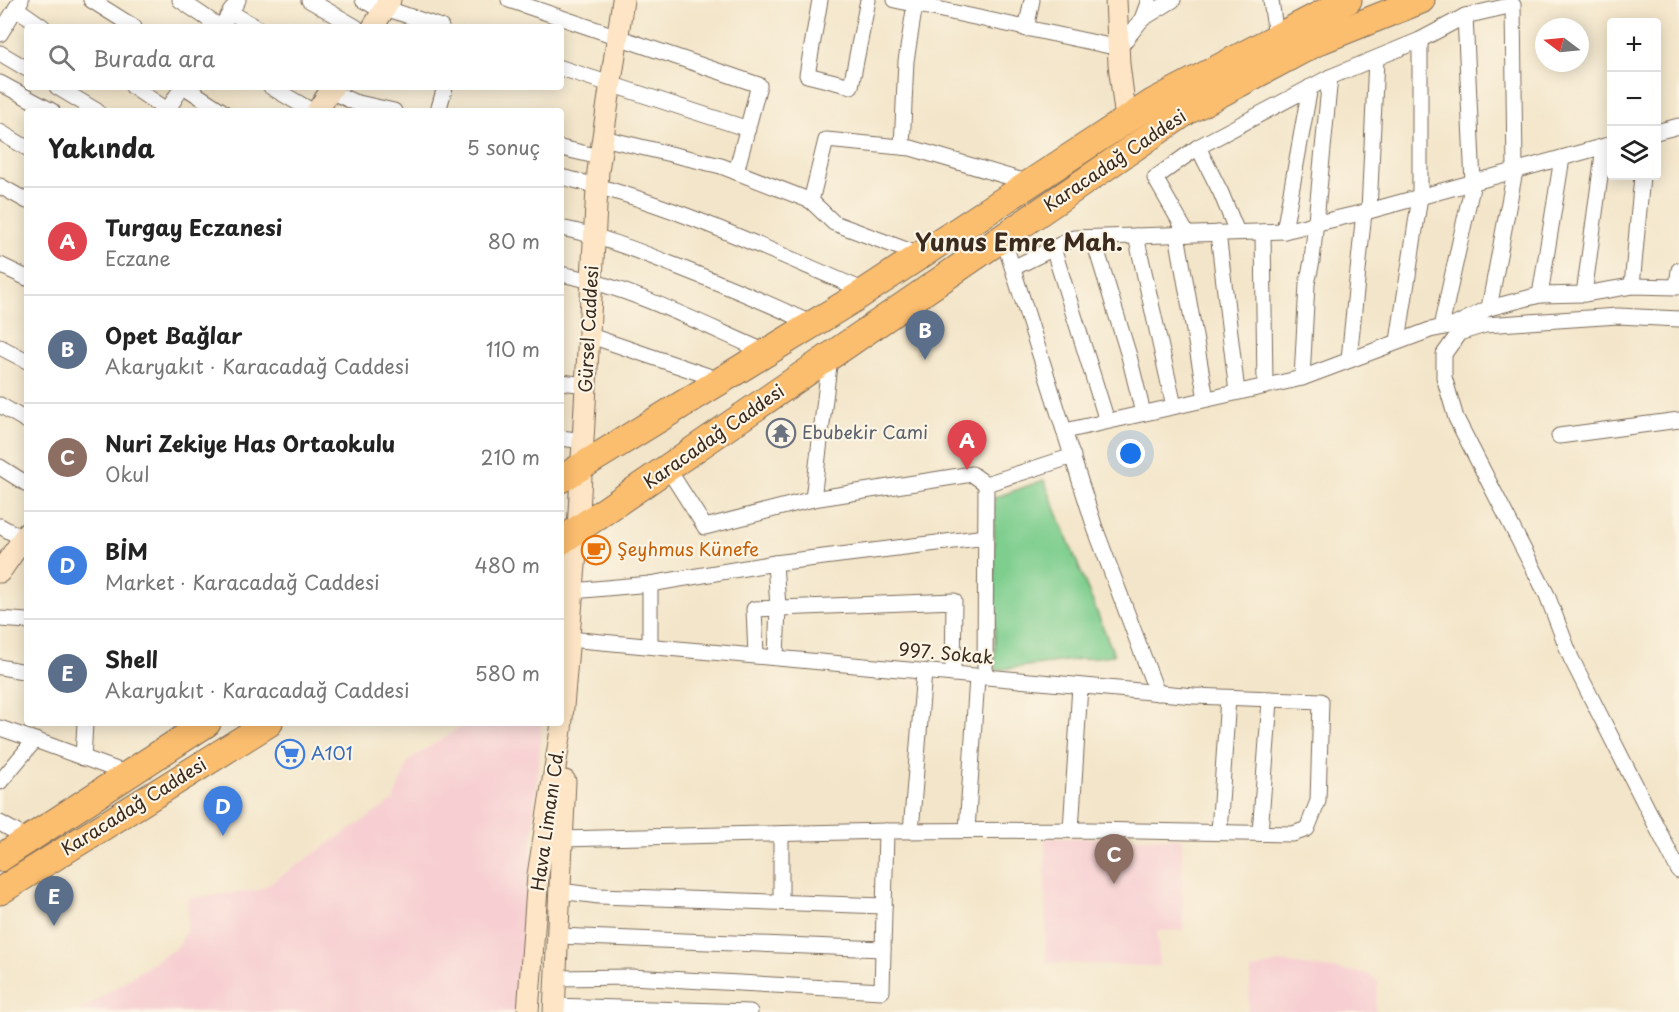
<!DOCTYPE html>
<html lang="tr">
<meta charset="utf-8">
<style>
body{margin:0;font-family:"Playpen Sans",sans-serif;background:#f2f2f2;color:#222}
.controls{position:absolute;right:18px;top:18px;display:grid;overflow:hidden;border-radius:6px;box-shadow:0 3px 15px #0003}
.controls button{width:54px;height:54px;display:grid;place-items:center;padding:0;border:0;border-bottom:2px solid #e0e0e0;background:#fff;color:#222;font:30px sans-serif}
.compass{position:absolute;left:1535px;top:18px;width:54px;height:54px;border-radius:50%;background:#fff;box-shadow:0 3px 15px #0003;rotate:286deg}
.you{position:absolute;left:1131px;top:454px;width:21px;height:21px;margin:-15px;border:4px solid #fff;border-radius:50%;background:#1a73e8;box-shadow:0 0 0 9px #1a73e833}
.badge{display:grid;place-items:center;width:39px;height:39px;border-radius:50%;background:#7c3aed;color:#fff;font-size:20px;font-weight:700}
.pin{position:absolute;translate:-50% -50px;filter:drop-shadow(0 2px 3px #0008)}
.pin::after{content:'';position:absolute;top:32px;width:21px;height:18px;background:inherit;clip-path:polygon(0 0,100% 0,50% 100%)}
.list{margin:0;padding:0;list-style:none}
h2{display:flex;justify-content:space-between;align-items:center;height:78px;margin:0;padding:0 24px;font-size:26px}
h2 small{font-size:20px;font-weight:400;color:#767676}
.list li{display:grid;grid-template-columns:39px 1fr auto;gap:18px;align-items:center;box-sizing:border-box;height:108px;padding:0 24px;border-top:2px solid #e0e0e0}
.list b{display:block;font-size:22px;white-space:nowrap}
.list p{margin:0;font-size:20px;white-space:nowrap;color:#767676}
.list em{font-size:20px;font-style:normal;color:#767676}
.icon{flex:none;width:33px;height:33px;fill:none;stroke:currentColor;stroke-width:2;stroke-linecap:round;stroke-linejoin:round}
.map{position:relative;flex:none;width:1679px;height:1012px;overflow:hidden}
.search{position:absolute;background:#fff;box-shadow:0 3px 15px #0003;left:24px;top:24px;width:540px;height:66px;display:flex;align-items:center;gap:15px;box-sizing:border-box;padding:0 21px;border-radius:6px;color:#767676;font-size:22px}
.panel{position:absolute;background:#fff;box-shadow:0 3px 15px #0003;left:24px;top:108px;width:540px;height:618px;border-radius:6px}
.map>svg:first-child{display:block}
.built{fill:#f7cfd2}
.green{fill:#7ece8e;stroke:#5c7c56;stroke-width:1.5}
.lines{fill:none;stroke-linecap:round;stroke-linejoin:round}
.street-casing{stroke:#7b6b5a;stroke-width:17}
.secondary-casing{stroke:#7b6b5a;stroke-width:23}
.highway-casing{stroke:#7b6b5a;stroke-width:29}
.street{stroke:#fff;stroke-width:15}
.secondary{stroke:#fde5c5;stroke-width:21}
.highway{stroke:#fbbd6e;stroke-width:27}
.labels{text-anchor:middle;stroke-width:4.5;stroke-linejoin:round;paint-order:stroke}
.street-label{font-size:18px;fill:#3b2a1e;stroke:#fcf5e5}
.worship-label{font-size:18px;fill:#5b616d;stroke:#fcf5e5;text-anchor:start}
.food-label{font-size:18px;fill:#c56008;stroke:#fcf5e5;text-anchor:start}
.shop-label{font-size:18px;fill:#366cbe;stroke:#fcf5e5;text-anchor:start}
.district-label{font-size:24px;font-weight:bold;fill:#3b2a1e;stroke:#fcf5e5}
</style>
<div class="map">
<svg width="1679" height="1012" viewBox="0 0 1679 1012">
<rect width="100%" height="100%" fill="#fcf5e5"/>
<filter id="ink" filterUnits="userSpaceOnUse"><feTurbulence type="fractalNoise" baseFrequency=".0167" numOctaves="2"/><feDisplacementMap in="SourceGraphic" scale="12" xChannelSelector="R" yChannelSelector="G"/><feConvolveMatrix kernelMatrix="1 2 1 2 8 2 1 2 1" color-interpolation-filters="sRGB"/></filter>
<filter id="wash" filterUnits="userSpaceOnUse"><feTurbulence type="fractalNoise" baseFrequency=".008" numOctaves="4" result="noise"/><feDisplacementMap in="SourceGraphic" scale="24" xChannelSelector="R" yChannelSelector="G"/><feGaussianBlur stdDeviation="1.35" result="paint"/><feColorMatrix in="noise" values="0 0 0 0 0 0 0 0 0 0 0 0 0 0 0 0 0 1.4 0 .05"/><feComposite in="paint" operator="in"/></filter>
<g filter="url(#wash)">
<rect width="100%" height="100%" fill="#f3e5c9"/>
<g class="built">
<polygon points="467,723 542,723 518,1012 78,1012 179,946 188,925 187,898 260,890 393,801 409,760"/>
<polygon points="1045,838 1182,838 1183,930 1157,931 1159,966 1046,963"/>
<polygon points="1281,962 1368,974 1378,982 1375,1012 1248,1012 1251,970"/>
</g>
<polygon class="green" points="1044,480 1114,655 995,670 994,498"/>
</g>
<g filter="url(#ink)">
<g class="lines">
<g class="street-casing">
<g id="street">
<polyline points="91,0 134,27"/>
<polyline points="180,0 220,27"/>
<polyline points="309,0 356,27"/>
<polyline points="363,0 383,11"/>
<polyline points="509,0 759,85 736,172"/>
<polyline points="820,0 807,75 851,86 868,0"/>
<polyline points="895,0 1119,48 1142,19 1149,0"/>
<polyline points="1271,0 1276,37"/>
<polyline points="16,8 43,27"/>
<polyline points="385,8 441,27"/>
<polyline points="230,12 256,27"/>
<polyline points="1142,19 1173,0"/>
<polyline points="221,27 238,0"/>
<polyline points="1026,29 1032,0"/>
<polyline points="0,34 21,0"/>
<polyline points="0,53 27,69"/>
<polyline points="561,68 748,129"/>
<polyline points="0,83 52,111"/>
<polyline points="57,87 97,111"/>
<polyline points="133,87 167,110"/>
<polyline points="185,87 222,111"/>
<polyline points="271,87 312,111"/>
<polyline points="330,91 354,102 394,111"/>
<polyline points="167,111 182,87"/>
<polyline points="438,111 445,87"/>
<polyline points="0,132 27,148"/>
<polyline points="1656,132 1679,126"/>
<polyline points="603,138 721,166 811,201 834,223 920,255"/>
<polyline points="902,147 906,61 915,4"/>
<polyline points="1198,147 1221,193 1237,232"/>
<polyline points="561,148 600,157"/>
<path d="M 561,177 C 667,201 766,249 865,291"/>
<polyline points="0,186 27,201"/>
<polyline points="811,201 826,140 911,148 1030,183"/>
<polyline points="1369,211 1376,59"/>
<path d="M 561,228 C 601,236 638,251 676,266 C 722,284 767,302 812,324"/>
<polyline points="1284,231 1310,87"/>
<polyline points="1263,232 1265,386"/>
<polyline points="1218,233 1237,392"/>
<polyline points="1177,234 1206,399"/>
<polyline points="1187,234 1155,178 1198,147 1330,77 1420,40 1465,16 1513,5 1515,171 1489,308"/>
<polyline points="1136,236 1174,406"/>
<polyline points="1003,238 1095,528 1157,693"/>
<polyline points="1093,238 1129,356 1143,413"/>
<polyline points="1053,248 1107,421"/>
<polyline points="0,265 27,278"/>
<polyline points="1015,267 1074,238 1284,231 1369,211 1612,144"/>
<path d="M 561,274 C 633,288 699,323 766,352"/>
<polyline points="1632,286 1642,176"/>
<polyline points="1584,294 1604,147"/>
<polyline points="1540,295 1562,158"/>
<polyline points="1679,319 1618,316 1485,325 1459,333 1444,354 1444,377 1456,418 1547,595 1571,658 1679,871"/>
<polyline points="1441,327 1473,183 1465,16"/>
<polyline points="588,335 720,380"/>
<polyline points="1398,341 1420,197 1420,40"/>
<polyline points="0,347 27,361"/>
<polyline points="830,357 813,499 972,474 986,484"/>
<polyline points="1349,359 1364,212"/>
<polyline points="1302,378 1307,284 1312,261 1330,77"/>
<polyline points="561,382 586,385"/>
<polyline points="0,405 27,421"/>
<polyline points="1065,431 1302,378 1430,330 1455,325 1489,308 1540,295 1584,294 1632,286 1677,287 1679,270"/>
<polyline points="1559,436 1679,420"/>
<polyline points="561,438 583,441"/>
<polyline points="0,467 27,484"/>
<polyline points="668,469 705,527 813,499"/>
<polyline points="0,526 27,541"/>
<polyline points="775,563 986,537"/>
<polyline points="650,584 775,563 778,607 776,657"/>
<polyline points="573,591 650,584 650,646"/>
<polyline points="0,619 27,621"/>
<polyline points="569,639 1194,696 1321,701 1318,801 1307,829 1293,834 1088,830 886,831"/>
<polyline points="756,655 754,609 954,601 953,674"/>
<polyline points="0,667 27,672"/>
<polyline points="985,677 986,484 1073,456"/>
<polyline points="0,728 35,740 0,782"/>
<polyline points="35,740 128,774"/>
<polyline points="83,758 85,723"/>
<polyline points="0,823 28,839"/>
<polyline points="967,830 977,677"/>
<polyline points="1071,830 1080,686"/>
<polyline points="911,831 924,672"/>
<polyline points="1219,832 1228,698"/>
<polyline points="1260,833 1270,701"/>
<polyline points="560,891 599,896 884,906"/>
<polyline points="781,902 781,835"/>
<polyline points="558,936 883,949"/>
<polyline points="556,978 631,977 882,991 886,831 562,839"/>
<polyline points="554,1006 750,1012"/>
</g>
</g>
<g class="secondary-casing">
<g id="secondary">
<polyline points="1116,0 1119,64 1126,120"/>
<polyline points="373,27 390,0"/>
<polyline points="317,111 333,87"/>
<polyline points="0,572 27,533"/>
<polyline points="528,1012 538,875 561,730 578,530 598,171 623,0"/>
<polyline points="554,1012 565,781"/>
</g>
</g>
<g class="highway-casing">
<g id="highway">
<polyline points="561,479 860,295 1152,103 1348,0"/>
<polyline points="561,541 1187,111 1321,40 1421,0"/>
<polyline points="0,858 207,723"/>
<polyline points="0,891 269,723"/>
</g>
</g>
<use href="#street" class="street"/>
<use href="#secondary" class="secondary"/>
<use href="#highway" class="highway"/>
</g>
</g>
<defs>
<g id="temple-ring" transform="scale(1.5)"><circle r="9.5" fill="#fcf5e5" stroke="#6b7280" stroke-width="1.5"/><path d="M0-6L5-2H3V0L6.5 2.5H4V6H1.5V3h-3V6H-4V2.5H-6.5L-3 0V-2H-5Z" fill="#6b7280"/></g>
<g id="cafe-ring" transform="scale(1.5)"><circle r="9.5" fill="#fcf5e5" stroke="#e8710a" stroke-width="1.5"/><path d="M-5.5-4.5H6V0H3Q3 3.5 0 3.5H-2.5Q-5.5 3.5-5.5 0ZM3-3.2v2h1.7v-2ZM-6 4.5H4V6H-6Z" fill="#e8710a"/></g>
<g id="supermarket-ring" transform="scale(1.5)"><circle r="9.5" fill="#fcf5e5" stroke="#3f7fe0" stroke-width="1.5"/><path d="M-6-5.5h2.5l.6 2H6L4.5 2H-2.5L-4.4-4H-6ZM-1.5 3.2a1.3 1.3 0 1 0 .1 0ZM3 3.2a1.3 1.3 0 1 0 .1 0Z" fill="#3f7fe0"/></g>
</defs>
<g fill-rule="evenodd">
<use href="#temple-ring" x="781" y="433"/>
<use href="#cafe-ring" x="596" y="550"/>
<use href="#supermarket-ring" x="290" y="754"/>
</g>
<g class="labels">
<g class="street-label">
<text transform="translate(1115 161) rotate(-34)" y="6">Karacadağ Caddesi</text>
<text transform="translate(589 329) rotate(-87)" y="6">Gürsel Caddesi</text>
<text transform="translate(714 437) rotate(-35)" y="6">Karacadağ Caddesi</text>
<text transform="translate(946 654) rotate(5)" y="6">997. Sokak</text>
<text transform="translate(134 807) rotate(-32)" y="6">Karacadağ Caddesi</text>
<text transform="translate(548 820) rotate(-82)" y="6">Hava Limanı Cd.</text>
</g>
<g class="worship-label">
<text x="802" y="439">Ebubekir Cami</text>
</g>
<g class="food-label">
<text x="617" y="556">Şeyhmus Künefe</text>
</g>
<g class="shop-label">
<text x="311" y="760">A101</text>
</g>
<g class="district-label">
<text x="1019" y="251">Yunus Emre Mah.</text>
</g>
</g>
</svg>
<div class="controls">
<button>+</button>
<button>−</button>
<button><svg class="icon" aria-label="layers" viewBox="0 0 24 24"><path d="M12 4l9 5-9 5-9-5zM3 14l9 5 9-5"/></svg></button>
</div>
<svg class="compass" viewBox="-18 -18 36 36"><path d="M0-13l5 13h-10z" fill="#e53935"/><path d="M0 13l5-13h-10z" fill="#767676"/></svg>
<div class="you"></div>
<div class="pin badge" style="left:967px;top:470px;background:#e0444e">A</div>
<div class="pin badge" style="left:925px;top:360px;background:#5c6f8a">B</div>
<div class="pin badge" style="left:1114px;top:884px;background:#8d6e63">C</div>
<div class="pin badge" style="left:223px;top:836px;background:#3f7fe0">D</div>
<div class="pin badge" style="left:54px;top:926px;background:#5c6f8a">E</div>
<div class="search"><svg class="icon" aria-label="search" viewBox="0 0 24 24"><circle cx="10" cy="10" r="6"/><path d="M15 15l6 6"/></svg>Burada ara</div>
<section class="panel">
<h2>Yakında<small>5 sonuç</small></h2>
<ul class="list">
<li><span class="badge" style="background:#e0444e">A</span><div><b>Turgay Eczanesi</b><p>Eczane</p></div><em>80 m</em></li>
<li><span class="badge" style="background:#5c6f8a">B</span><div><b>Opet Bağlar</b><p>Akaryakıt · Karacadağ Caddesi</p></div><em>110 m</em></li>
<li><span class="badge" style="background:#8d6e63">C</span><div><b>Nuri Zekiye Has Ortaokulu</b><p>Okul</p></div><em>210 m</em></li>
<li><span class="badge" style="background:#3f7fe0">D</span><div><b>BİM</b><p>Market · Karacadağ Caddesi</p></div><em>480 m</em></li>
<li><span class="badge" style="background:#5c6f8a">E</span><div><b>Shell</b><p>Akaryakıt · Karacadağ Caddesi</p></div><em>580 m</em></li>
</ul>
</section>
</div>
